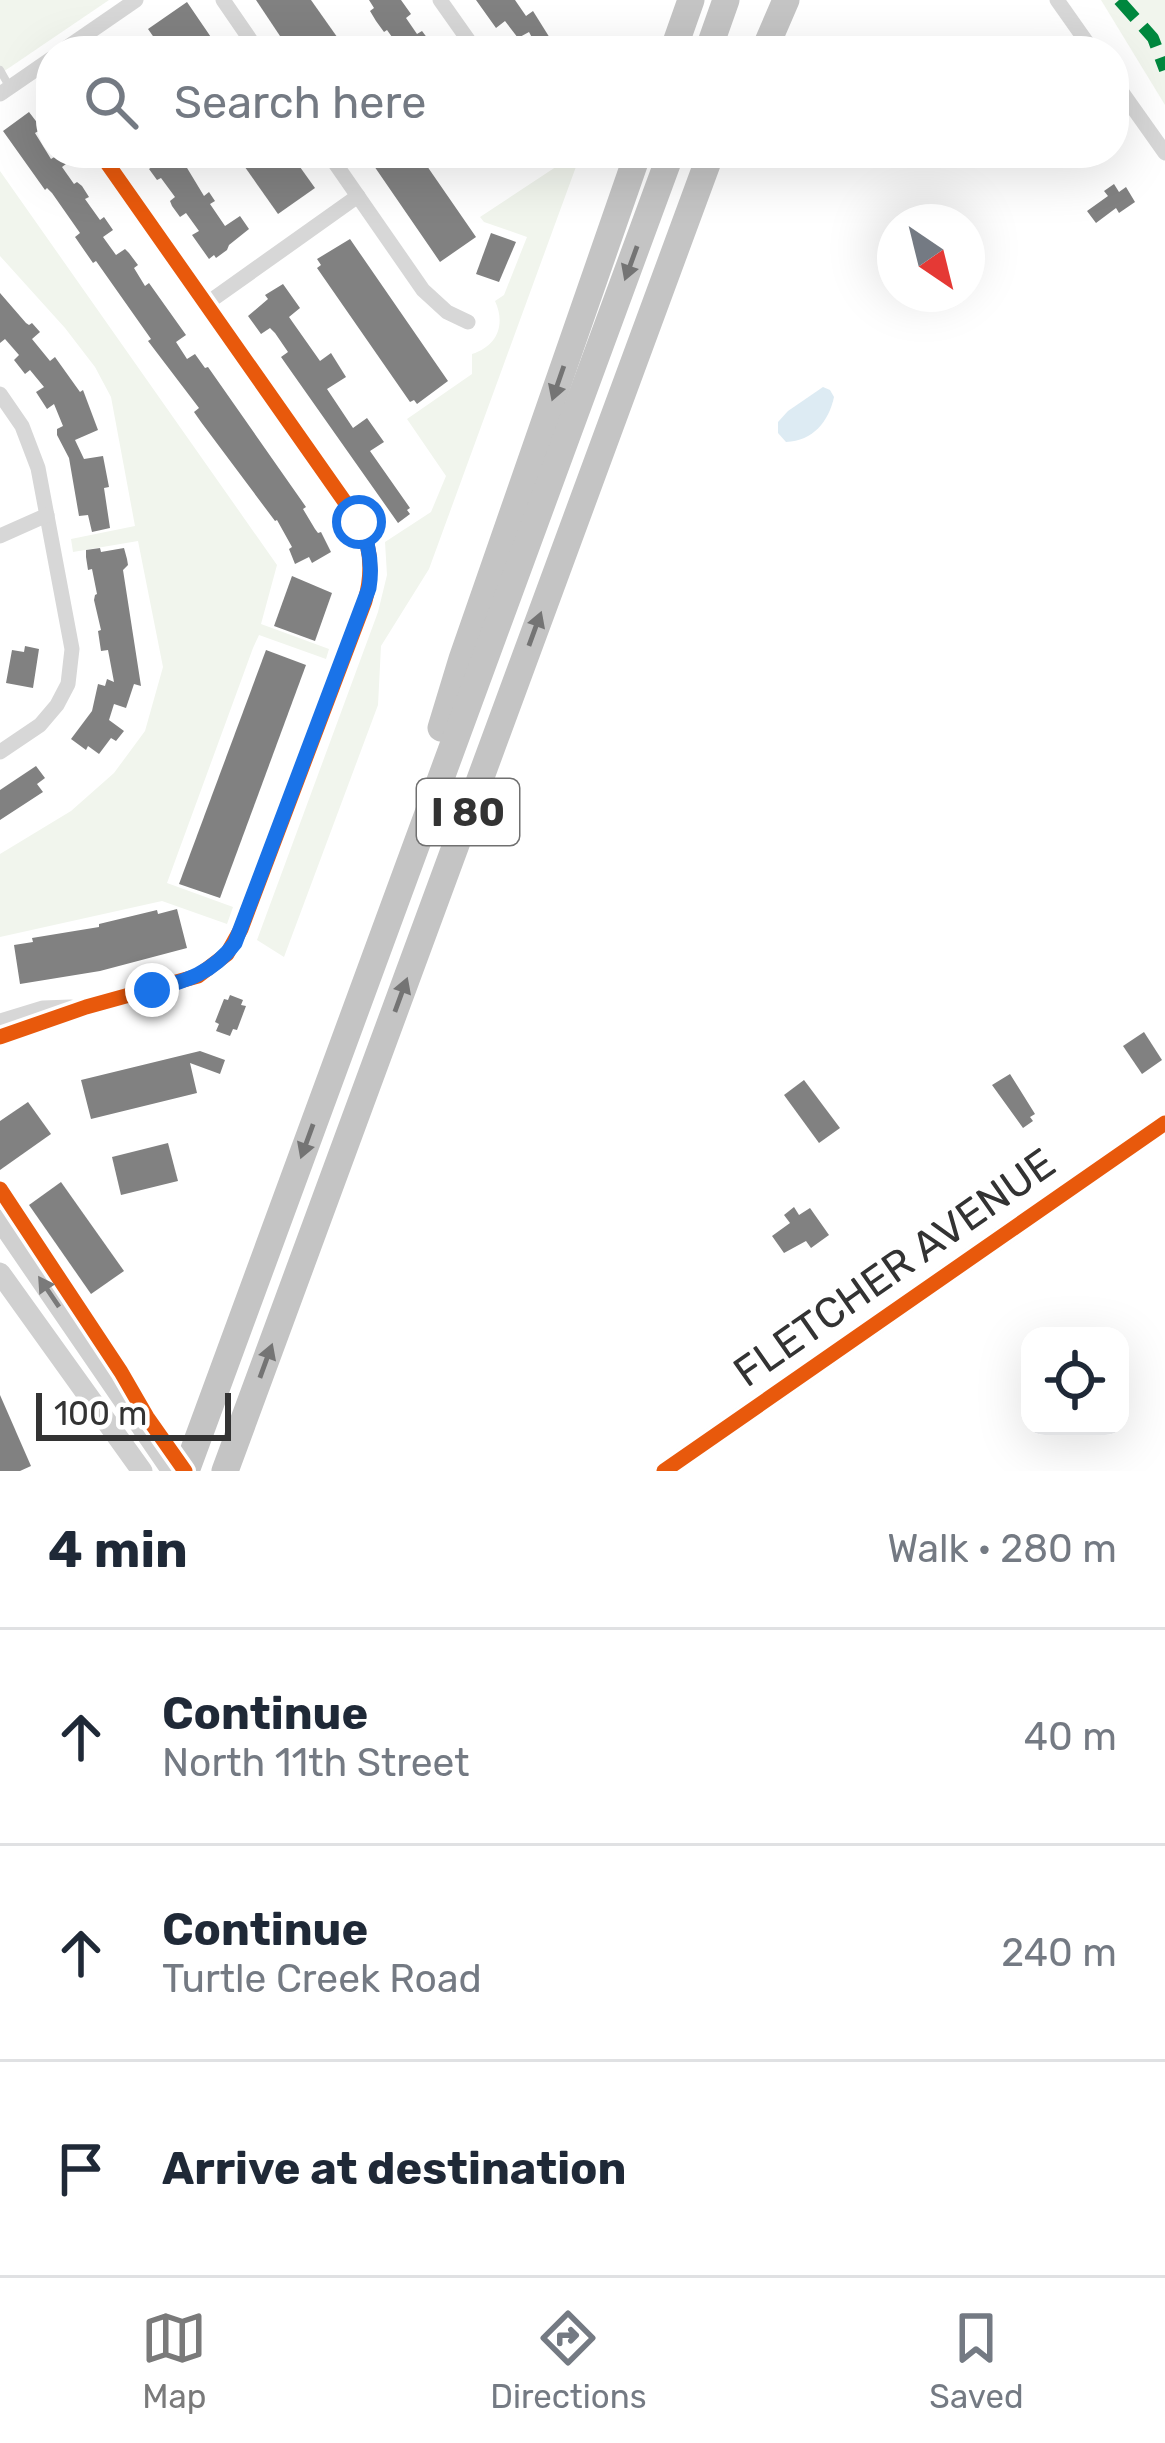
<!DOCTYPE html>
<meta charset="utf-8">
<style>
body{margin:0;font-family:Rubik,sans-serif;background:#f6f6f7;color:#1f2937}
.controls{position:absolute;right:36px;bottom:36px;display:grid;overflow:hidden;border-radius:24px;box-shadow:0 12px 48px #0002}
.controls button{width:108px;height:108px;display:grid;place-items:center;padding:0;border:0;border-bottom:3px solid #e0e1e3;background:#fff;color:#1f2937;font:60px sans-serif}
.compass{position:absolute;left:877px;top:204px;width:108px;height:108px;border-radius:50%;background:#fff;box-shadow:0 12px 48px #0002;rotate:145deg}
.scale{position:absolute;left:36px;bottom:30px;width:195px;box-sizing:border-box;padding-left:12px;border:6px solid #333;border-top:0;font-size:33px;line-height:42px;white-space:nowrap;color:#333;-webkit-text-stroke:9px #fff;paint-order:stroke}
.stop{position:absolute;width:36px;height:36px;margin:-27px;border:9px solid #1a73e8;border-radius:50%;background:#fff}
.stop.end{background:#1a73e8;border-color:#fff;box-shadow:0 3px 12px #0008}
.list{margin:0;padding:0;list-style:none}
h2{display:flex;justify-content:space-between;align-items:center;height:156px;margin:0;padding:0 48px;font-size:51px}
h2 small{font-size:39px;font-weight:400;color:#747a83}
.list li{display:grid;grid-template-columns:78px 1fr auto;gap:36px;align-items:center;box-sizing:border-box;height:216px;padding:0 48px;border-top:3px solid #e0e1e3}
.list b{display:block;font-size:45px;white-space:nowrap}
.list p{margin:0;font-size:39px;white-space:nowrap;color:#747a83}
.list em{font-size:39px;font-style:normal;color:#747a83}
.icon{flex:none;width:66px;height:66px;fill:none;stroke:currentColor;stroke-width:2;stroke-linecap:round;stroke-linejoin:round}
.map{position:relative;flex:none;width:1165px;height:1471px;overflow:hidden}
.search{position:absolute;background:#fff;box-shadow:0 12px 48px #0002;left:36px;right:36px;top:36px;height:132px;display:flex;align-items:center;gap:30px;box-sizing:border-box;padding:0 42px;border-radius:48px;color:#747a83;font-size:45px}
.sheet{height:804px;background:#fff}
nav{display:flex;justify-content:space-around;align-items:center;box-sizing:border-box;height:168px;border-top:3px solid #e0e1e3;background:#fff;font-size:33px;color:#747a83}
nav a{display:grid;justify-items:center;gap:6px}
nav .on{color:#7a7a7a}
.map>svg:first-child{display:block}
.green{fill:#f1f5ed}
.water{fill:#ddebf3}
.building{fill:#818181}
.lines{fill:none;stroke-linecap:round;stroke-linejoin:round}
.lane{stroke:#d7d7d7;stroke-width:8}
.street{stroke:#d7d7d7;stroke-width:15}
.secondary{stroke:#d0d0d0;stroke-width:21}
.highway{stroke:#c4c4c4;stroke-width:27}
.quiet{stroke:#00873e;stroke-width:12;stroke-dasharray:24 12;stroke-linecap:butt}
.cycleway-casing{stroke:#fff;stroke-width:22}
.cycleway{stroke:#e8590c;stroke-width:15}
.oneway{fill:#747474}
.oneway2{fill:#7a7a7a}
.route{stroke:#1a73e8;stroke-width:15}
.labels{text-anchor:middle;stroke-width:12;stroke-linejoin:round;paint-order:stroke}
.shield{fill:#fff;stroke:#707070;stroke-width:3}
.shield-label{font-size:39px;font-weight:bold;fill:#333}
.street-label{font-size:42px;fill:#333;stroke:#fff}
</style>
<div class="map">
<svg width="1165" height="1471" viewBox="0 0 1165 1471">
<rect width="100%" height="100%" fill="#fff"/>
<g class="green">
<polygon points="0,0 109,0 0,74"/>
<polygon points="1101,0 1165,0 1165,105"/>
<path d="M 577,153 L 581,153 L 429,569 L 381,646 L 378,705 L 284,957 L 257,940 L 378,612 L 387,575 L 385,542 L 431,512 L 446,476 L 407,419 L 472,374 L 472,354 C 497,346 506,325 495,301 L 504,295 L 527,237 L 484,222 L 480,217 Z"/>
<polygon points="0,171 277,565 261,624 329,649 326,659 259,635 253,648 167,883 233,907 227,924 162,901 0,937 0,854 71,811 114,773 145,731 163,667 138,541 73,552 71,539 135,526 111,397 95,367 65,328 0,256"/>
</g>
<path class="water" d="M 823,387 L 830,390 L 834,397 C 829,421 813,441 786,442 L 778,433 L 778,422 L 788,411 Z"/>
<g class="building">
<polygon points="256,0 311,0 347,51 290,51"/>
<polygon points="369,0 401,0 411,14 406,18 417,34 422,31 428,39 421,43 426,51 402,51 387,30 384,32 376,21 370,11 374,8"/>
<polygon points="476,0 515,0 526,16 533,11 558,51 539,51 529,32 518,38 505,21 496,28"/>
<polygon points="187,2 217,46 210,51 168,51 158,37 155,39 148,29"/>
<polygon points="29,112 42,129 35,133 51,159 59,154 66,164 62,167 74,184 77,182 82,186 89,197 85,199 100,220 104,217 113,230 103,237 116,255 125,249 129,253 138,265 134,268 145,286 149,283 186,335 176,342 187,359 195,354 205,368 208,367 306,507 303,509 315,529 318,533 321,532 331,552 312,563 309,557 295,564 289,549 292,547 277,520 275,521 201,422 194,412 199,408 148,341 151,339 96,261 93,263 75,237 80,233 52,193 47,188 45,190 3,131"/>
<polygon points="144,153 178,153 204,196 209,192 215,201 210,204 225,226 240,216 249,229 229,245 227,250 216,258 214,255 209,259 192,235 199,231 186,213 180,217 172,206 170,201 175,197 161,178 157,180 149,169 153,166"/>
<polygon points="235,153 290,153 315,188 278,214"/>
<polygon points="361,153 418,153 476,237 440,262 372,163 369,165"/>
<polygon points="1114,184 1119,192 1126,187 1135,202 1119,213 1116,208 1096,223 1087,211 1108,196 1104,191"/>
<polygon points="491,233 516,242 499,282 476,274"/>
<polygon points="350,239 448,381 417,404 414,400 410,402 317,268 321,265 317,259"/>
<polygon points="283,284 300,308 289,317 320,361 331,353 346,377 327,389 353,428 367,418 384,442 370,451 410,508 407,510 410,514 398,523 281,357 288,352 275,333 270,328 261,334 248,316 268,299 265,295"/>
<polygon points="0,293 26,323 29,325 32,323 40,332 32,339 50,361 55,357 80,392 83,390 98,430 75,440 84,459 103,456 109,487 104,488 110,528 92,532 88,515 79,516 69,458 57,435 57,429 63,426 54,404 47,409 36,392 44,387 30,370 25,374 14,360 19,355 5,339 0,343"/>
<polygon points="100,548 101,552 124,548 127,559 128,565 123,570 141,686 134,684 126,708 114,704 109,720 124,731 116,741 111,738 99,754 88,746 86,750 71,739 92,711 98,684 105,686 107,679 114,682 108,650 101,651 98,631 101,630 94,600 95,595 97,594 92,569 88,570 86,557 86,550"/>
<polygon points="292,576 332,593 315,641 274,626"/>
<polygon points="25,646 39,649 33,688 6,683 12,650 24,652"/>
<polygon points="266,650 306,665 220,898 179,884"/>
<polygon points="36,766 45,778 37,784 43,792 0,820 0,790"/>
<polygon points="177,909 187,948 100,971 20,984 14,945 33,942 32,938 99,927 99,924 157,910 158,914"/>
<polygon points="230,995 243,1000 241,1005 246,1006 237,1030 233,1029 230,1036 216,1031 219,1024 215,1022 224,999 228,1000"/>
<polygon points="1144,1032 1162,1060 1142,1074 1123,1046"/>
<polygon points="200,1051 225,1060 220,1074 190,1063 197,1093 91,1119 81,1080"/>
<polygon points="1010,1074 1035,1114 1030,1117 1033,1121 1023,1128 992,1085"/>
<polygon points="804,1080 840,1128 819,1143 784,1095"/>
<polygon points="28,1102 51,1134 0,1170 0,1121"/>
<polygon points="168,1143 178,1181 121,1195 112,1157"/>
<polygon points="61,1182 124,1271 91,1294 29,1205"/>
<polygon points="794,1207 799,1215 810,1208 829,1235 811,1248 806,1241 784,1253 772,1236 790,1223 784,1215"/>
<polygon points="0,1395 31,1466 20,1471 0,1471"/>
</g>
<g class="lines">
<polyline class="lane" points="0,70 9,86"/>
<g class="street">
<polyline points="223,0 258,51"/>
<polyline points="440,0 476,51"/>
<polyline points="1057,0 1093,51"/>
<polyline points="62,51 136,0"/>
<polyline points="40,67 51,83"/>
<polyline points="1114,81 1165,153"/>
<polyline points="0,94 51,59"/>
<polyline points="328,153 423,290 447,312 468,322"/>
<polyline points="206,304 358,196"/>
<polyline points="0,394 22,426 38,468 72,649 68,684 57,705 40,725 0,752"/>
<polyline points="0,536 47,515"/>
<polyline points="0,1021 43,1008 71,1007"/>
<path d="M 0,1037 L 86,1007 L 198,976 L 227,954 L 241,929 L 365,601 C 373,573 372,548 359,522 L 100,153"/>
</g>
<g class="secondary">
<polyline points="0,1220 172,1471"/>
<polyline points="0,1273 142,1471"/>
<polyline points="664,1471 1165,1123"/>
</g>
<g class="highway">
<polyline points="673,51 691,0"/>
<polyline points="708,51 726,0"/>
<polyline points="764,51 786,0"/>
<polyline points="441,728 462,659 638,153"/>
<polyline points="186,1471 671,153"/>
<polyline points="225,1471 711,153"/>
</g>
<polyline class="quiet" points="1119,0 1153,38 1165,70"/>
<g class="cycleway-casing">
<g id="cycleway">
<path d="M 0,1037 L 86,1007 L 198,976 L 227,954 L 241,929 L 365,601 C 373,573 372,548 359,522 L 100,153"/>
<polyline points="0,1189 121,1372 147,1417 185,1471"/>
<polyline points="664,1471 1165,1123"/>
</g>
</g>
<use href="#cycleway" class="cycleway"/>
</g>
<defs><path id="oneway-solid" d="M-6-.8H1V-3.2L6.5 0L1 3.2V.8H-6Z" transform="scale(3)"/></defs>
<g class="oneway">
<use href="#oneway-solid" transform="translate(631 263) rotate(110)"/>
<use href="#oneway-solid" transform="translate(558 383) rotate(109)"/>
<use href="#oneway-solid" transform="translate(535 629) rotate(-70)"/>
<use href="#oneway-solid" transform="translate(401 995) rotate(-70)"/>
<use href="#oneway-solid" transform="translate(307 1141) rotate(110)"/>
<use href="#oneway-solid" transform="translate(266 1361) rotate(-70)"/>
</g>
<use class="oneway2" href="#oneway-solid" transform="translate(49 1292) rotate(-124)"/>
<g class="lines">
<path class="route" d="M 152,990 C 186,981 213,973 235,943 L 369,588 C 373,564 369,543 359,522"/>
</g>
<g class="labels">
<rect class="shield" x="417" y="779" width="102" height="66" rx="9"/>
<g class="shield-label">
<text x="468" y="826">I 80</text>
</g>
<g class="street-label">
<text transform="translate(894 1267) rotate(-35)" y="15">FLETCHER AVENUE</text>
</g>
</g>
</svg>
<div class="controls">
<button><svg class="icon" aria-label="locate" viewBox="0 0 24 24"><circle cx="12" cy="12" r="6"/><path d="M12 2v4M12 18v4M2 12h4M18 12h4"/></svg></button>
</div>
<svg class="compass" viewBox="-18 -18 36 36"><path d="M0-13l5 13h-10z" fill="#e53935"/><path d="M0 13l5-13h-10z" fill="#747a83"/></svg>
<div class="scale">100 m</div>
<div class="stop" style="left:359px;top:522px"></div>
<div class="stop end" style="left:152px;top:990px"></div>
<div class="search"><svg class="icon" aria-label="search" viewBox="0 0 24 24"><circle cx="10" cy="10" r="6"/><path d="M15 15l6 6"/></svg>Search here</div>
</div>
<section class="sheet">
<h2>4 min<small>Walk · 280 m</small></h2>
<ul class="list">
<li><svg class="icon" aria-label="ahead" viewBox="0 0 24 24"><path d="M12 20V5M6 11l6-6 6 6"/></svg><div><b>Continue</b><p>North 11th Street</p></div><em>40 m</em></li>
<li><svg class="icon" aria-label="ahead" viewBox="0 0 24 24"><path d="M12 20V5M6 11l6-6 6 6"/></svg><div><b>Continue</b><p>Turtle Creek Road</p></div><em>240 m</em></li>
<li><svg class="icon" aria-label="arrive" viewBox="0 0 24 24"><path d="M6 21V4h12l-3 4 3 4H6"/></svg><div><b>Arrive at destination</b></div></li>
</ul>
</section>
<nav>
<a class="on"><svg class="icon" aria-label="map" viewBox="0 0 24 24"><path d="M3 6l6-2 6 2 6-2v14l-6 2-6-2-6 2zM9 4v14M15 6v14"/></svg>Map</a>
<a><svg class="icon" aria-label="directions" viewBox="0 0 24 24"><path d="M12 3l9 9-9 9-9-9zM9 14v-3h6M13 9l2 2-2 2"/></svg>Directions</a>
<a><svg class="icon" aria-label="saved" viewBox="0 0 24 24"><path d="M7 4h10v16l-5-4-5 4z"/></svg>Saved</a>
</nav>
